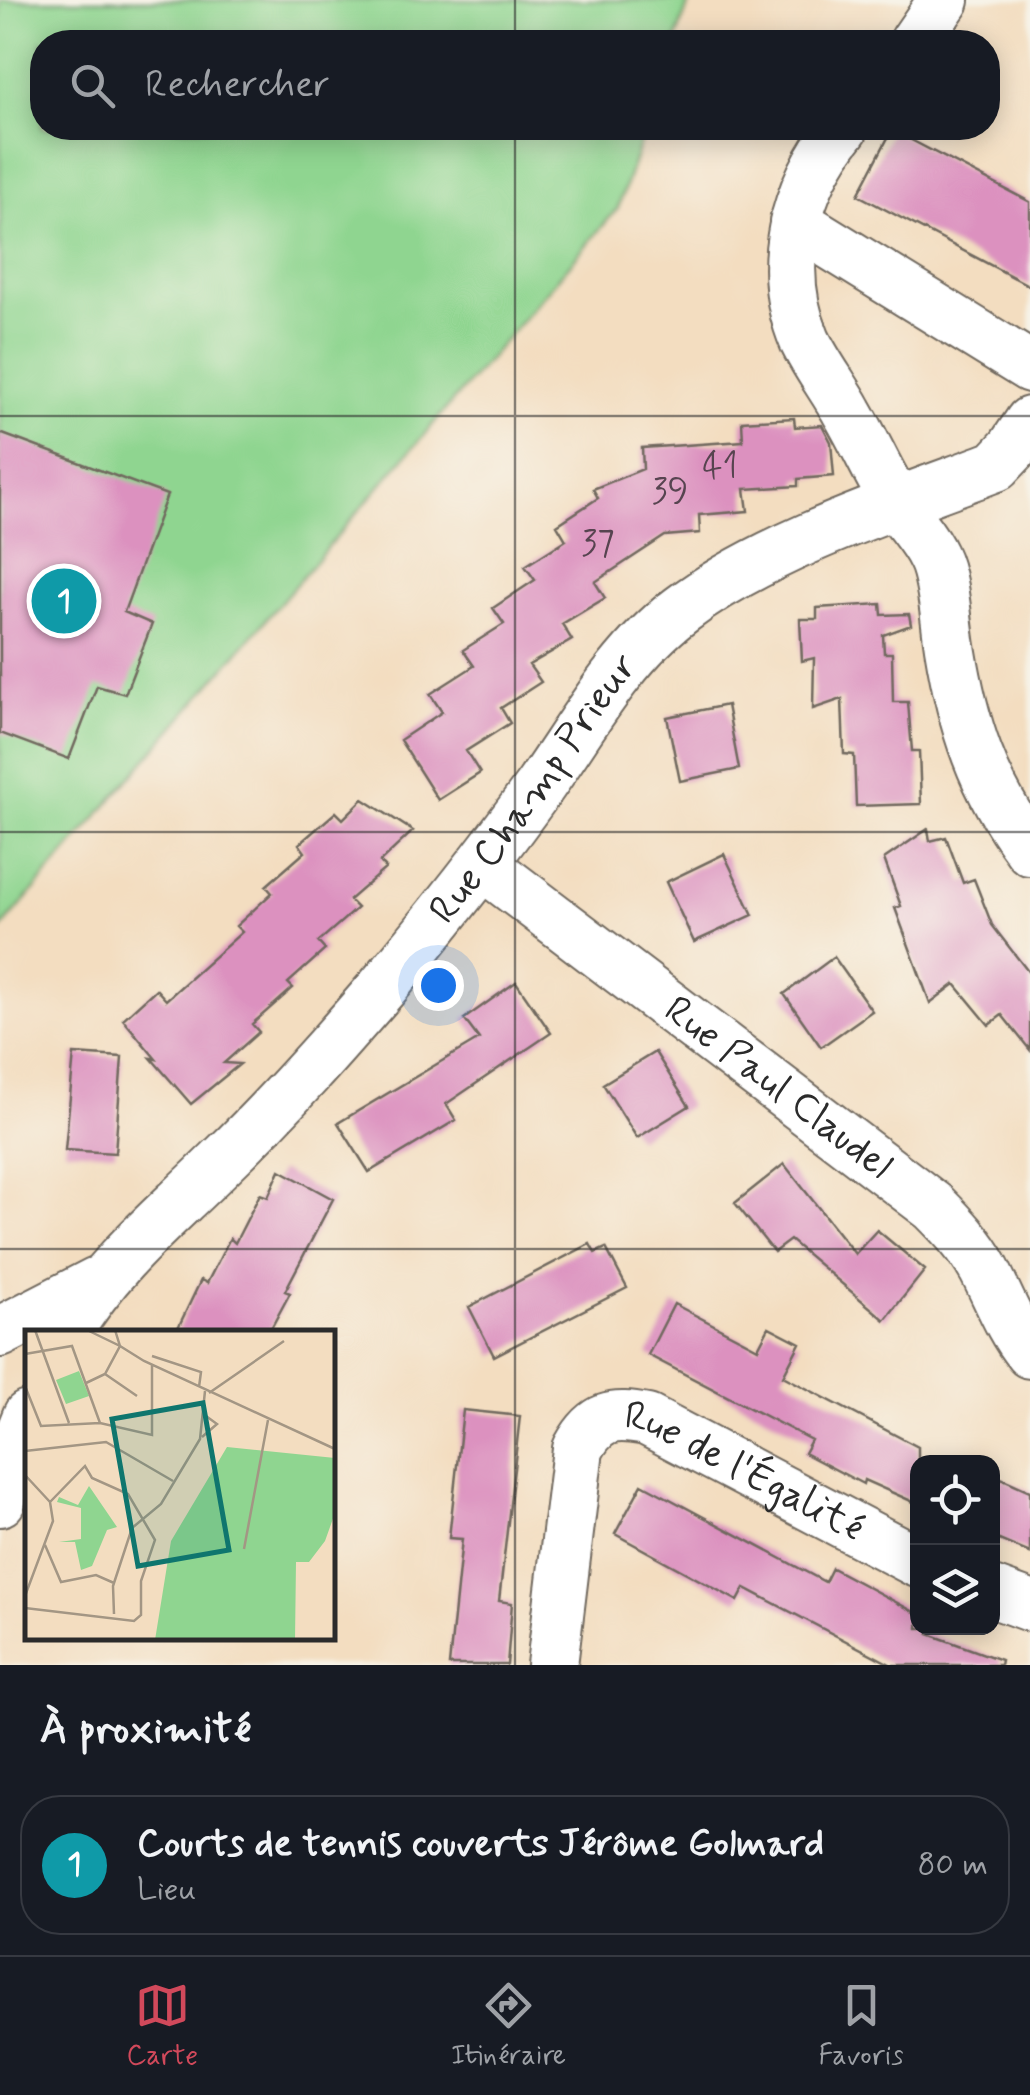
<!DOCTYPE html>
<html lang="fr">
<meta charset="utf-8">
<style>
:root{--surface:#171b24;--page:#242831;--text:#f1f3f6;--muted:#9ea1a6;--line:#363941;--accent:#d1495b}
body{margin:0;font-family:Mynerve,sans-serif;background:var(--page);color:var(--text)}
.controls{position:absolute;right:30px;bottom:30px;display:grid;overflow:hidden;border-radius:20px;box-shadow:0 5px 25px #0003}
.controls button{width:90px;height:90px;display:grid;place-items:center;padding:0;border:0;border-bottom:2px solid var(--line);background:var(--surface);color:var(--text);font:50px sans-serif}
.you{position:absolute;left:438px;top:985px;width:35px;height:35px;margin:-25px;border:8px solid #fff;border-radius:50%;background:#1a73e8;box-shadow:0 0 0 15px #1a73e833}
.badge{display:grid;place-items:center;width:65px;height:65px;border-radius:50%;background:var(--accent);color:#fff;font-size:32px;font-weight:700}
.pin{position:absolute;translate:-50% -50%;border:5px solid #fff;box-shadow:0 2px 10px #0006}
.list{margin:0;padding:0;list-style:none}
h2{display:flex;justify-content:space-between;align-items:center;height:130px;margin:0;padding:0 40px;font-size:42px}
h2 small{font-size:32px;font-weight:400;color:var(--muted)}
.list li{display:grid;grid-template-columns:65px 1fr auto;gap:30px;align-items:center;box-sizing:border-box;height:140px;margin:0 20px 20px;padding:0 20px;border:2px solid var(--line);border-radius:40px}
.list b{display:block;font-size:38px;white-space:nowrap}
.list p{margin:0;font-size:32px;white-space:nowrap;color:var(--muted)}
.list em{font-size:32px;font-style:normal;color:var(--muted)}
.icon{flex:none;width:55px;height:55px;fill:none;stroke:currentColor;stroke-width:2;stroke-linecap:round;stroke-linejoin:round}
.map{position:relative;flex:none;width:1030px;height:1665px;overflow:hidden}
.search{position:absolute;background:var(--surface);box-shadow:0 5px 25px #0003;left:30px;right:30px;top:30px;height:110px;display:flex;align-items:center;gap:25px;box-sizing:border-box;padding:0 35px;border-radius:40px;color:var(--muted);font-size:38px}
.sheet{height:290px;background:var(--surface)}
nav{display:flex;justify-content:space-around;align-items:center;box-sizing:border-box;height:140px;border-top:2px solid var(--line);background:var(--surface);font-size:28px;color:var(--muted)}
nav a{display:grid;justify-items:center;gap:5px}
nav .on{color:var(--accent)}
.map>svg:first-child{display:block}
.green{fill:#8fd590;stroke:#5d805e;stroke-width:2.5}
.building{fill:#dc91bf}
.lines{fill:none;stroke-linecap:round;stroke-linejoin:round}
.minor-casing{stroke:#71695f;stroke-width:54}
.minor{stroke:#fff;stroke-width:50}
.grid{fill:none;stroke:#2b2b2b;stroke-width:2.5;stroke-opacity:0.55}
.labels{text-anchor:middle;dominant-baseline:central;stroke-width:9;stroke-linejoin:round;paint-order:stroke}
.number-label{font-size:35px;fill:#574450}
.street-label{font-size:40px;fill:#2b2b2b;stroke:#f7f3e8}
.inset-road{fill:none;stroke:#a39684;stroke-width:2.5}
.view{fill:#0f766e;fill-opacity:0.15;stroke:#0f766e;stroke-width:5}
.inset-edge{fill:none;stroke:#2b2b2b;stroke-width:5}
</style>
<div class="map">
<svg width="1030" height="1665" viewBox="0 0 1030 1665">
<rect width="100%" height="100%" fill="#f7f3e8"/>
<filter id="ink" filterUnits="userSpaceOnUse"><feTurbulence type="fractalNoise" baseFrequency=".01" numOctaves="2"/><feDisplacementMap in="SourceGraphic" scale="20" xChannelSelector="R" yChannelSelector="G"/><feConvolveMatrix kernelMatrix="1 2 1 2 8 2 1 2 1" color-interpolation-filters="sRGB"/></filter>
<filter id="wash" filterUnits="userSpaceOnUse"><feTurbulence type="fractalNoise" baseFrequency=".0048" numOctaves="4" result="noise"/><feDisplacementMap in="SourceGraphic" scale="40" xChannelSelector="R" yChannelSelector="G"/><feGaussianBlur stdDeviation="2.25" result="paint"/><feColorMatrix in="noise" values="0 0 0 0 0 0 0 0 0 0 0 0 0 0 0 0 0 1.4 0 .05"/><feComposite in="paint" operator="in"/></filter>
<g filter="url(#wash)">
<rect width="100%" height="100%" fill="#f3ddc0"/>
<path class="green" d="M 0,0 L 690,0 L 675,42 L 42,42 L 42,128 L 645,128 L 618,208 L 0,930 Z"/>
<g id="blocks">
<path class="building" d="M 892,130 L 1030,202 L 1030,286 L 858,195 Z
M 794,418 L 795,427 L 822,425 L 831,442 L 834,476 L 798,479 L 798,486 L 745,489 L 748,511 L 699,515 L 700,533 L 665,536 L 595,582 L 605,598 L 562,624 L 572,640 L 529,665 L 541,682 L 501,708 L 510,723 L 466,751 L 480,773 L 438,800 L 400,740 L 442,712 L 430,694 L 474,666 L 463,650 L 504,624 L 493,608 L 535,580 L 525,566 L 566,540 L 557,525 L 598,498 L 593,489 L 643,469 L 642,448 L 743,441 L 742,421 Z
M 0,433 L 167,495 L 124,612 L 152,624 L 125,694 L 97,686 L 69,759 L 0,733 Z
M 881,604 L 882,615 L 909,614 L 911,625 L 883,635 L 884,653 L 892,653 L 893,702 L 908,702 L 912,751 L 919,751 L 921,804 L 856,806 L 854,755 L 844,754 L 842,699 L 813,709 L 814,658 L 802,661 L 800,619 L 817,619 L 817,608 Z
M 727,705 L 739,769 L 680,781 L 667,717 Z
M 363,799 L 413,831 L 380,862 L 386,868 L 349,900 L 357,908 L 318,942 L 325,950 L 288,983 L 293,988 L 252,1024 L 259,1032 L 224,1063 L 240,1064 L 191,1104 L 151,1058 L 156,1059 L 123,1019 L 156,989 L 166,1000 L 242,932 L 236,926 L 272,893 L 266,886 L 305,852 L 299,844 L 336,812 L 343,819 Z
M 928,829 L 930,841 L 946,837 L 963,883 L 974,879 L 992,925 L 1030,974 L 1030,1050 L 1002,1015 L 989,1025 L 955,984 L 930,1003 L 895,908 L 901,906 L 884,859 Z
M 724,854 L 753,915 L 694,942 L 666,882 Z
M 834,957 L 872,1011 L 821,1047 L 784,994 Z
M 516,982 L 551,1033 L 446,1104 L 456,1120 L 369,1172 L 338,1123 L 479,1039 L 464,1019 Z
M 655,1052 L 689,1106 L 637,1138 L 603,1084 Z
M 74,1054 L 122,1057 L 115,1153 L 65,1150 Z
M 784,1164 L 855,1254 L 877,1230 L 925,1270 L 885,1320 L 790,1240 L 774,1252 L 735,1203 Z
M 280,1170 L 333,1199 L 285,1291 L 290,1293 L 269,1332 L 176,1332 L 201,1280 L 207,1283 L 230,1238 L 235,1243 L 260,1194 L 268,1197 Z
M 590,1244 L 595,1253 L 606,1248 L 627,1288 L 494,1356 L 469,1307 Z
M 674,1304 L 758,1348 L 769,1327 L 800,1343 L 783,1376 L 918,1447 L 918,1504 L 864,1480 L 863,1484 L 804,1453 L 811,1440 L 648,1355 Z
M 463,1410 L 520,1416 L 499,1601 L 512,1603 L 507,1665 L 449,1665 L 462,1539 L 449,1538 Z
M 992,1474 L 1030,1491 L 1030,1553 L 992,1537 Z
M 642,1484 L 825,1582 L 832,1568 L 918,1614 L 918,1628 L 932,1628 L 929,1634 L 1001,1660 L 1000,1665 L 892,1665 L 745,1588 L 738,1601 L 615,1534 Z"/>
</g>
</g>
<g filter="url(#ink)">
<use href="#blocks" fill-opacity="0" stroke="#71695f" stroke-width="2.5"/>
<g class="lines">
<g class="minor-casing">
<g id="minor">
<path d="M 915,42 L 944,0"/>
<path d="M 843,128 C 794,188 774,268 805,341 C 817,366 835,389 848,413 C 866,444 880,477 899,507 C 910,524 925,539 933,557 C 944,579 946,622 950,647 C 963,726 982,785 1030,850"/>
<path d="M 795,222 L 1030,367"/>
<path id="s1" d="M 483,865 L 934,1207 C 953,1226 971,1245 984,1269 C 999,1298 1009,1327 1030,1353"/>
<path d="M 0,1332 L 97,1282"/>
<path id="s2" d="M 67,1332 C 113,1257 163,1220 223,1160 C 279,1106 331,1047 382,988 C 437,922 490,855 540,786 C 582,726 622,654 681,610 C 765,546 897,503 996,466 L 1012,449 L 1030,422"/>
<path d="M 0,1501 L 6,1471 L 28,1416"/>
<path d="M 992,1592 L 1030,1606"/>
<path id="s3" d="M 552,1665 L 578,1449 C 596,1416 612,1413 647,1420 L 918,1562"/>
</g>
</g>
<use href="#minor" class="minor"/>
</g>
</g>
<path class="grid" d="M 515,0 L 515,42M 515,128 L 515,1665M 0,416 L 1030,416M 0,832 L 1030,832M 0,1249 L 1030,1249"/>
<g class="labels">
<g class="number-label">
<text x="720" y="467">41</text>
<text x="670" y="492">39</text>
<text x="598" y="544">37</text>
</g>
<g class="street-label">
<text stroke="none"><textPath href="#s2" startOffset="718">Rue Champ Prieur</textPath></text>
<text stroke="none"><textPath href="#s1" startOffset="370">Rue Paul Claudel</textPath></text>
<text stroke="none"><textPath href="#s3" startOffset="410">Rue de l'Égalité</textPath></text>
</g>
</g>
<g transform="translate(25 1330)">
<rect width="310" height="310" fill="#f3ddc0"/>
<path d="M 54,41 L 64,66 L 41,74 L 31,50 ZM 202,117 L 310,128 L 310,183 L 300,211 L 284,232 L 271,232 L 270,310 L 130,310 L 146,211 ZM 64,156 L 92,197 L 82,200 L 67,236 L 56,240 L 50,212 L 34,212 L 56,209 L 56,178 L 32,172 L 34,167 L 53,175 Z" fill="#8fd590"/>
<path class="inset-road" d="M 10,0 L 44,93M 90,0 L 95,16 L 119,31 L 310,119M 0,24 L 47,16 L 75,93M 127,26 L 176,42 L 174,57M 80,44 L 112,66M 61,53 L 80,44 L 95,16 L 62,0M 0,56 L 16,96 L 75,93 L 127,105 L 127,35M 184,63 L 259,11M 177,107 L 192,94 L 181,86M 0,121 L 81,112 L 148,151M 0,145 L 25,172 L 28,191 L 0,266M 20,215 L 36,252 L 71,245 L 89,253M 219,219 L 243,90M 0,278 L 109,291 L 116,285 L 116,251 L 130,210 L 103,164 L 67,148 L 60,136 L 25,172M 89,284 L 88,256 L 107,198 L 136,174 L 175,109 L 180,61"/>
<path class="view" d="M 178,73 L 204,220 L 113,236 L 87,89 Z"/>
<rect width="310" height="310" class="inset-edge"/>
</g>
</svg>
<div class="controls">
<button><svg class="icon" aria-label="locate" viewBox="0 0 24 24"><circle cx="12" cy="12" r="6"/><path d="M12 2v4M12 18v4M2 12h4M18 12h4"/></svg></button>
<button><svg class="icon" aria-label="layers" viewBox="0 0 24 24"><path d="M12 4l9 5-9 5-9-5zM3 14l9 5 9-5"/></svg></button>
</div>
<div class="you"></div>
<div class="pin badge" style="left:64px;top:601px;background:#0f9aa8">1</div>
<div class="search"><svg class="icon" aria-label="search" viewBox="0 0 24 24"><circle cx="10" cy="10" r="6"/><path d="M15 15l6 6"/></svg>Rechercher</div>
</div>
<section class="sheet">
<h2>À proximité<small></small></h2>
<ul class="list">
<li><span class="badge" style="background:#0f9aa8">1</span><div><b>Courts de tennis couverts Jérôme Golmard</b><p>Lieu</p></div><em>80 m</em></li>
</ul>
</section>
<nav>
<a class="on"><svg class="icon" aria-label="map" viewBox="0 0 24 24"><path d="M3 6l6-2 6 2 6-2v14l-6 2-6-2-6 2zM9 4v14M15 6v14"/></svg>Carte</a>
<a><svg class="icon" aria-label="directions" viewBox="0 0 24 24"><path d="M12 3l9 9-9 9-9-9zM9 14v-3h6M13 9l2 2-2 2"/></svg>Itinéraire</a>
<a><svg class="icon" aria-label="saved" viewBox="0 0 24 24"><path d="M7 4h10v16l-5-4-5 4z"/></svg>Favoris</a>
</nav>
